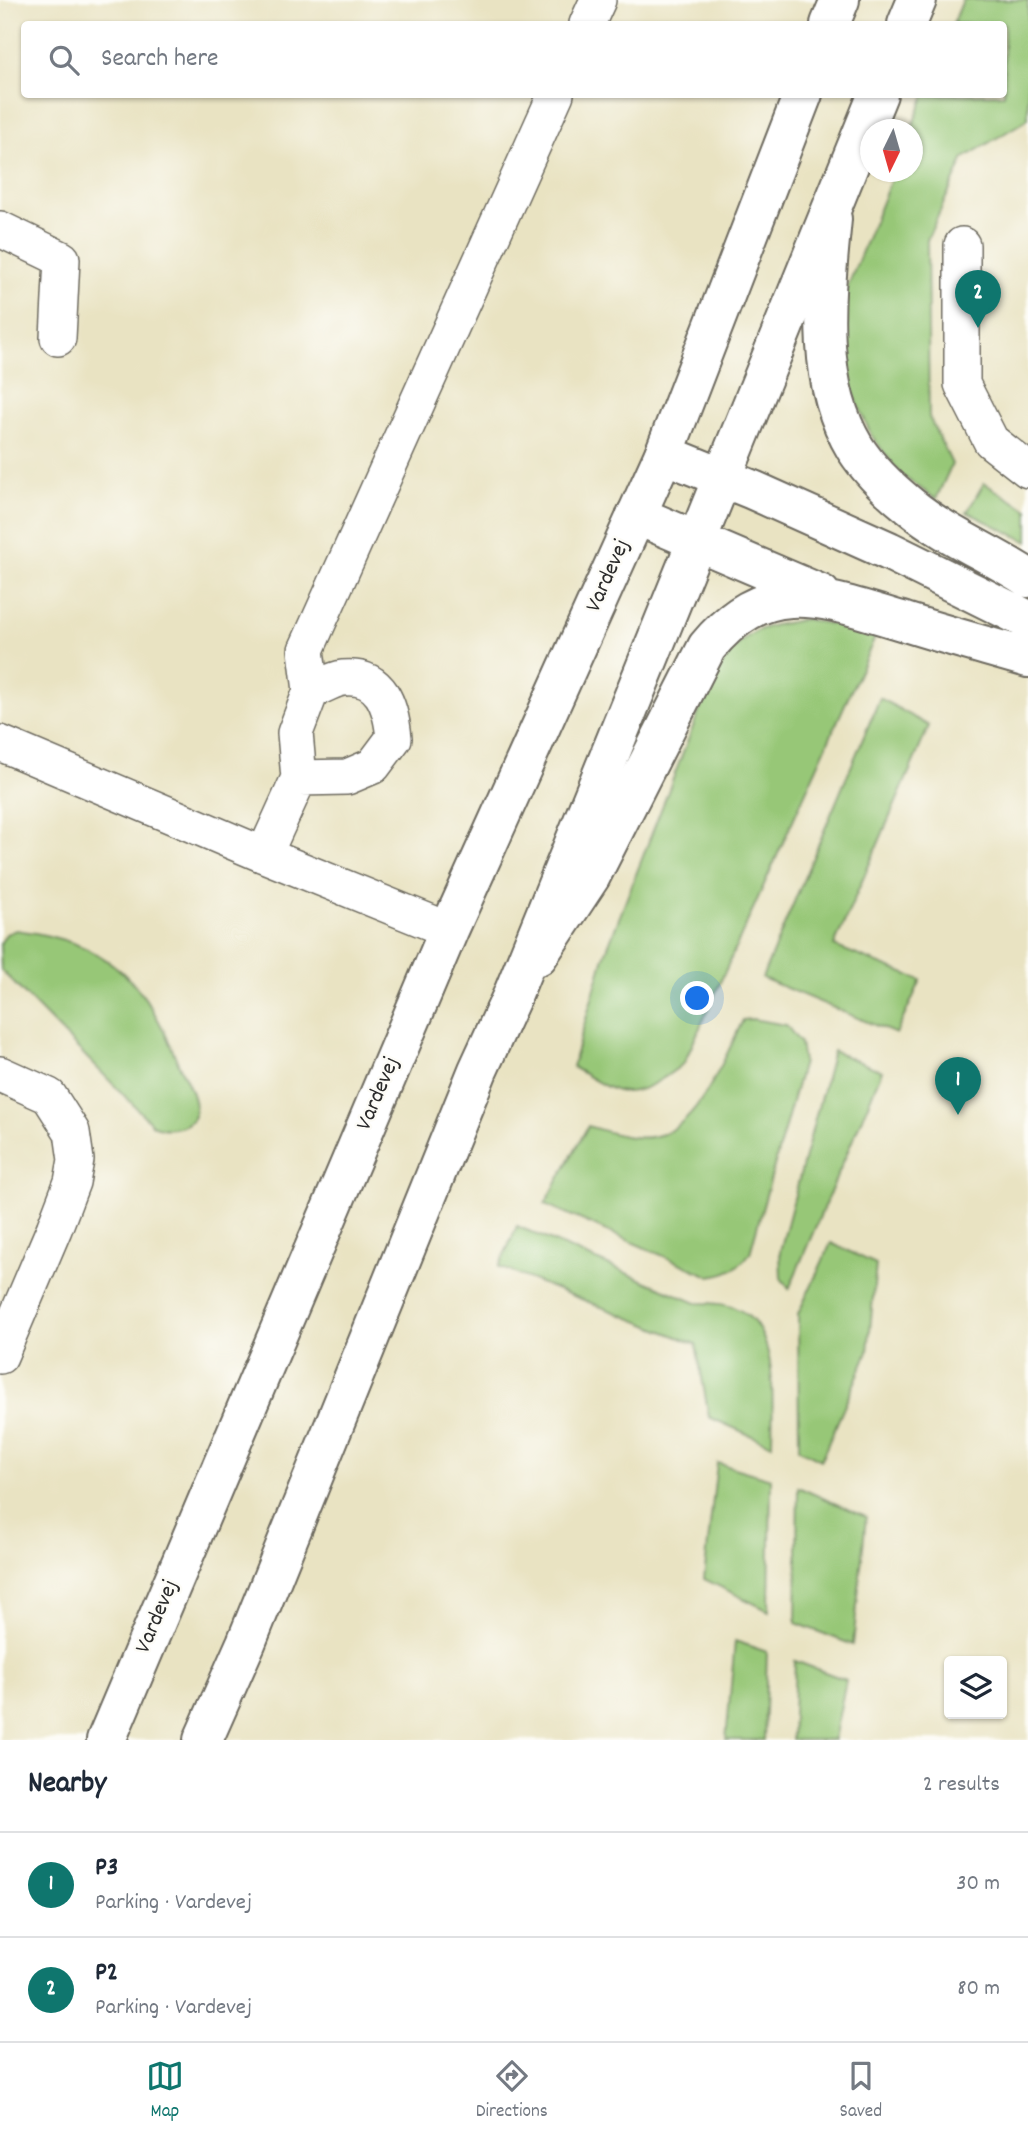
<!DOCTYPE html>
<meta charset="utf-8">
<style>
:root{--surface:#fff;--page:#f6f6f7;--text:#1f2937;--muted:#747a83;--line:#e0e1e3;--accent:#0f766e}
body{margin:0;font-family:Dekko,sans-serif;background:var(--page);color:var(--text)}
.controls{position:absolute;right:21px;bottom:21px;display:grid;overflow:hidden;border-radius:7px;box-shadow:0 2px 5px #0004}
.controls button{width:63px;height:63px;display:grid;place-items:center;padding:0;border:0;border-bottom:2px solid var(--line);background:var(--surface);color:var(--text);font:35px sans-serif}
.compass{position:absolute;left:860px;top:119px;width:63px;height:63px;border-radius:50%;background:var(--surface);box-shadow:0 2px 5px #0004;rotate:185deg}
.you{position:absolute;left:698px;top:999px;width:24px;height:24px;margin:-18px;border:5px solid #fff;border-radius:50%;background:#1a73e8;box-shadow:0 0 0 10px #1a73e833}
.badge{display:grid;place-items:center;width:46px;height:46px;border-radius:50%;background:var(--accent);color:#fff;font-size:23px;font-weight:700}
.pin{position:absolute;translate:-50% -58px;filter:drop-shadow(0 2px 4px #0008)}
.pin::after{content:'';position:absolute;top:37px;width:24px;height:21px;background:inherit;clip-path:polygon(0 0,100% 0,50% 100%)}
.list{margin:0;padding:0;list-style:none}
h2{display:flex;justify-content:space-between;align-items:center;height:91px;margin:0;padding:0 28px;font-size:30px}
h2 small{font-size:23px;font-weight:400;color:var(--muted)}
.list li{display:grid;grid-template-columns:46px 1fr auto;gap:21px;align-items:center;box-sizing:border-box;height:105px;padding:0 28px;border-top:2px solid var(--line)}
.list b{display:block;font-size:26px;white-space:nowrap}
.list p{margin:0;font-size:23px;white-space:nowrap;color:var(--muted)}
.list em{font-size:23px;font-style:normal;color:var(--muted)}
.icon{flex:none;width:38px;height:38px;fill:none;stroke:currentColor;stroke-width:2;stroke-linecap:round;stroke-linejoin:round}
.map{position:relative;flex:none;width:1028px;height:1740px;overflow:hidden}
.search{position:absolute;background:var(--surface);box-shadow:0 2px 5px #0004;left:21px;right:21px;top:21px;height:77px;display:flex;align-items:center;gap:18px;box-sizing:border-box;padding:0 24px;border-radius:7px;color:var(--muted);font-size:26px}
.sheet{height:301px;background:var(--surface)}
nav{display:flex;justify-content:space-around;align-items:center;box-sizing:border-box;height:98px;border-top:2px solid var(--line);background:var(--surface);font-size:19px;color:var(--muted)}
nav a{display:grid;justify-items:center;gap:4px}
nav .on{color:var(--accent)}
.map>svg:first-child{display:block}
.green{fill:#97c777;stroke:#617951;stroke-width:2}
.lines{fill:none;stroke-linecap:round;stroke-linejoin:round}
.service-casing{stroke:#6e6b60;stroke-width:38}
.minor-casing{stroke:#6e6b60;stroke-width:42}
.tertiary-casing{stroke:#6e6b60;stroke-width:42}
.service{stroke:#fff;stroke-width:35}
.minor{stroke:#fff;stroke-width:38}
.tertiary{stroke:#fff;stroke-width:38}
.labels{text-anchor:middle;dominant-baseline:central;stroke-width:5;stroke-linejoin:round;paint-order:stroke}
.street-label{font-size:23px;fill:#2b2b2b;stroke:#fdfcf7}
</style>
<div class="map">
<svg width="1028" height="1740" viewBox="0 0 1028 1740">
<rect width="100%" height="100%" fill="#fdfcf7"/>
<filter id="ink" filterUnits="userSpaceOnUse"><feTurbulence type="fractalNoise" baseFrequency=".0143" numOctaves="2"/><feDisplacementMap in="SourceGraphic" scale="14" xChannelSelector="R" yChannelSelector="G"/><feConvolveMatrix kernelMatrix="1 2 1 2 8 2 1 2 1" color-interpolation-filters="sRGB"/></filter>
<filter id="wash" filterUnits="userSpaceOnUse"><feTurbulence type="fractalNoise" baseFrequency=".00686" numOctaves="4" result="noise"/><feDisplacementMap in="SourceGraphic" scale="28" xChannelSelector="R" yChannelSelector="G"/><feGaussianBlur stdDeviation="1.57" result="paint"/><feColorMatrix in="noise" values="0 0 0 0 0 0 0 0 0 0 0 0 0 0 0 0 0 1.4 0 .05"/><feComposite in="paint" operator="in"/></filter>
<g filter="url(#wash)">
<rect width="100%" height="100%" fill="#e9e3c2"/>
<path class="green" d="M 963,0 L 1028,0 L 1028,119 L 964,158 L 927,240 L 929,417 L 952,464 L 936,499 L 901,475 L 871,435 L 851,388 L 845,339 L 846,291 L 894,172 L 912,172 L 911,129 L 925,95 L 1004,94 L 1004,24 L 953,24 Z
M 984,483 L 1028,510 L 1028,542 L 967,512 Z
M 805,619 L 877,633 L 684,1063 C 668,1076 639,1097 618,1091 C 602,1087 586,1074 572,1067 L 604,957 L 698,714 C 711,683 725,647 757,631 C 770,624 790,623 805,619 Z
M 880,698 L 929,726 L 834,946 L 921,980 L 896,1034 L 762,978 Z
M 16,930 C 108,942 145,979 178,1063 C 184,1076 197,1098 195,1113 C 191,1130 164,1131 153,1125 L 1,970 L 0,944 L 6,934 Z
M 752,1019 L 786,1025 L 800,1043 L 803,1062 L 750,1253 C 739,1268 728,1274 709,1276 L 545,1204 L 588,1126 C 611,1133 639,1143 663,1134 C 701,1119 726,1055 743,1020 Z
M 833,1051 L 882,1071 L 789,1289 L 781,1278 L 780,1251 Z
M 517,1226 L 696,1303 C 713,1303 729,1303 743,1312 C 780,1336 772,1407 772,1445 L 709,1417 L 696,1344 L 499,1267 Z
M 831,1243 L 876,1264 L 868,1352 L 821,1460 L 799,1449 L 798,1314 Z
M 717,1463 L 771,1479 L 769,1611 L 704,1579 Z
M 798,1487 L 866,1517 L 853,1645 L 796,1623 Z
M 735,1641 L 767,1652 L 764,1740 L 726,1740 Z
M 795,1661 L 846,1680 L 834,1740 L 792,1740 Z"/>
</g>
<g filter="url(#ink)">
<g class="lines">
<g class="service-casing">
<path id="service" d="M 587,24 L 598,0
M 0,229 L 62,259 L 58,338
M 962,245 L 962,384 L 991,441 L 1028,470
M 0,743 L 264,855 L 449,930
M 299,778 L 347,777 L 373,766 L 394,738 C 391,707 382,674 343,678 C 333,679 321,687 311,691
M 264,855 L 299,778 L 295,733 L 311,691 L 306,650 L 556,94
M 0,1074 L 49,1096 L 72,1132 L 76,1160 L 72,1182 L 54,1229 L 0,1356"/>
</g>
<g class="minor-casing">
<path id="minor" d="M 832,219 C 825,293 814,381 855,448 C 869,470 890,490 910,506 C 945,535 990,553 1028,578
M 664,454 L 753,490 L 889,551 L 1028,620
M 636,515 L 821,594
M 538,956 L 591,876 L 707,647 C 768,572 826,599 905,622 C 946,635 987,646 1028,658"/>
</g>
<g class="tertiary-casing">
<path id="tertiary" d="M 830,24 L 840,0
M 907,24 L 917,0
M 106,1740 L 449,930 L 664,454 L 803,94
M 203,1740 L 246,1643 L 478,1070 L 512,996 L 878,94"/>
</g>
<use href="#service" class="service"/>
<use href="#minor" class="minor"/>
<use href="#tertiary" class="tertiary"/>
</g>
</g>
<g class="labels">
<g class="street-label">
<text transform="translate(609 576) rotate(-66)">Vardevej</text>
<text transform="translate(379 1094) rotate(-67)">Vardevej</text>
<text transform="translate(158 1617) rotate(-67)">Vardevej</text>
</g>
</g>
</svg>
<div class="controls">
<button><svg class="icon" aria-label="layers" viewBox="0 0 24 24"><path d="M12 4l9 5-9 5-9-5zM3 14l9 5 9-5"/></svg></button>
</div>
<svg class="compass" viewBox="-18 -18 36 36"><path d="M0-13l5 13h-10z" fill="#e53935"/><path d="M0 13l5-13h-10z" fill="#747a83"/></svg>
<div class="you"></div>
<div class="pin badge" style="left:958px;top:1115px">1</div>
<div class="pin badge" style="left:978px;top:328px">2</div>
<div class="search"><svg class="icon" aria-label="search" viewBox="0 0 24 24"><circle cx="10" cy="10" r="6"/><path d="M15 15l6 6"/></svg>Search here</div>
</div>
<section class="sheet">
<h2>Nearby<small>2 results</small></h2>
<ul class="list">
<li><span class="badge">1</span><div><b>P3</b><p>Parking · Vardevej</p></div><em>30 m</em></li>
<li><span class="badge">2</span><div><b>P2</b><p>Parking · Vardevej</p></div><em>80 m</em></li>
</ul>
</section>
<nav>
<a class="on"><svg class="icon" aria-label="map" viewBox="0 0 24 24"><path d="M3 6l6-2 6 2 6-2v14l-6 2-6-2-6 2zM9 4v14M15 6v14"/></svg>Map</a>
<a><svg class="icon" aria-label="directions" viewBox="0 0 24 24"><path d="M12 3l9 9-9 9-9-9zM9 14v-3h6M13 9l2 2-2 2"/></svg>Directions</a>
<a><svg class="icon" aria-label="saved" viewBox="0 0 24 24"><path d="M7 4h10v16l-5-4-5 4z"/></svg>Saved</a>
</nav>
